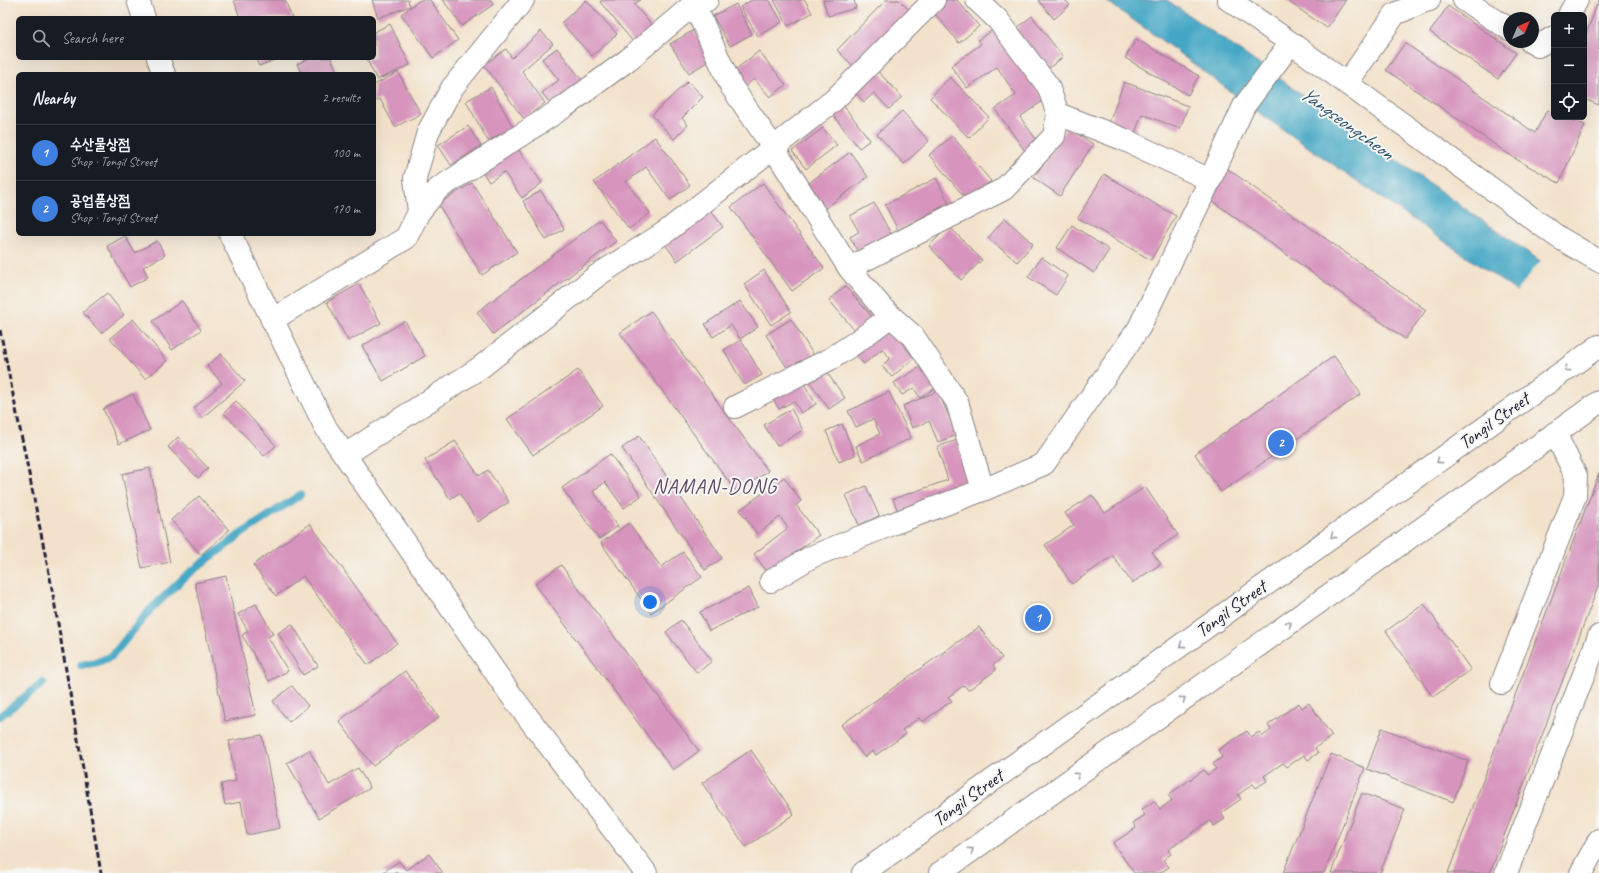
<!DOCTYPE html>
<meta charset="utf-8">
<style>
:root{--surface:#171b24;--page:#242831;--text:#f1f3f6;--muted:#9ea1a6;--line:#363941;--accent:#8c9099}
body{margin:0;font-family:Caveat,"Poor Story",sans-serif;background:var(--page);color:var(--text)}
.controls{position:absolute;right:12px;top:12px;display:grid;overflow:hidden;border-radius:6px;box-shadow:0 4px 16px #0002}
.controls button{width:36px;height:36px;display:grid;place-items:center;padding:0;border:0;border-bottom:1px solid var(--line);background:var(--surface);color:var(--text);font:20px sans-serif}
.compass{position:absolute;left:1503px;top:12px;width:36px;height:36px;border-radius:50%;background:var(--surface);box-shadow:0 4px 16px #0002;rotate:44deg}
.you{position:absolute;left:650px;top:602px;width:14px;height:14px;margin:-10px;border:3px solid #fff;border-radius:50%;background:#1a73e8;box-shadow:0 0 0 6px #1a73e833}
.badge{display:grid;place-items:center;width:26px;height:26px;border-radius:50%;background:var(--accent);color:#fff;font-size:13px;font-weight:700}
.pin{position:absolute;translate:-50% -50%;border:2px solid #fff;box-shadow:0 1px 4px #0006}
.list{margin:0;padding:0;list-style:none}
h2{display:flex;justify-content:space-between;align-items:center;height:52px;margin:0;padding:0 16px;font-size:17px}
h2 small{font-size:13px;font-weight:400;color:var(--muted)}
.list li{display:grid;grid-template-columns:26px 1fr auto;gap:12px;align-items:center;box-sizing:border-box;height:56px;padding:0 16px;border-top:1px solid var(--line)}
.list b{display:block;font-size:15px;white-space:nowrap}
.list p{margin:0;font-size:13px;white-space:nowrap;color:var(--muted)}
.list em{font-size:13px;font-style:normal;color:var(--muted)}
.icon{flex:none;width:22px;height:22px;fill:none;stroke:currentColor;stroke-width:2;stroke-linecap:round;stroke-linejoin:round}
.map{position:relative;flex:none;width:1599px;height:873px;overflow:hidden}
.search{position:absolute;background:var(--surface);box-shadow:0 4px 16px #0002;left:16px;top:16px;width:360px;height:44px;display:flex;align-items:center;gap:10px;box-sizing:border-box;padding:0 14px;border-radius:6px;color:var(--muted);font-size:15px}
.panel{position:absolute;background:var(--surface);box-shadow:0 4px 16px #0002;left:16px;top:72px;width:360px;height:164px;border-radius:6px}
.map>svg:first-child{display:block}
.water{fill:#45a7c5;stroke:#346480}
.pier{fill:#f3e2cb}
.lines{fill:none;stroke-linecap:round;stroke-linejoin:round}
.stream{stroke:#45a7c5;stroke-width:8}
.building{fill:#d794bd}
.minor-casing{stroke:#8a8283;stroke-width:24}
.major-casing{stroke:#8a8283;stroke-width:24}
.minor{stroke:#fff;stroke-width:22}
.major{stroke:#fff;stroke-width:22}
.rail{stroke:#22223b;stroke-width:3;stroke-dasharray:6 3;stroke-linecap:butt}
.oneway{stroke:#9c9ca7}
.labels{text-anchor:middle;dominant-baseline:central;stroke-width:4;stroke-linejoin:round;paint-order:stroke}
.street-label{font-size:19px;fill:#22223b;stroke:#f6f6f2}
.water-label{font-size:20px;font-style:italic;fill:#305772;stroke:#f6f6f2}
.quarter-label{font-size:21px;letter-spacing:1px;fill:#614a68;stroke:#f6f6f2}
</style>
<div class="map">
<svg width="1599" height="873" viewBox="0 0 1599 873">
<rect width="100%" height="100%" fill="#f6f6f2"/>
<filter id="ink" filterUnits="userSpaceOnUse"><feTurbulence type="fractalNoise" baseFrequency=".025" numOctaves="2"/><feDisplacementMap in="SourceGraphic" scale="8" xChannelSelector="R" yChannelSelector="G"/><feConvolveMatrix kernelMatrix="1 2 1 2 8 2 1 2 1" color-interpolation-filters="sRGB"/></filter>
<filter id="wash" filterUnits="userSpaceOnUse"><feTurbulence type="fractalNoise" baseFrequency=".012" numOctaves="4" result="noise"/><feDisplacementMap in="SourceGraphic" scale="16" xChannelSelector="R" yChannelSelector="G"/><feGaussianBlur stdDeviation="0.9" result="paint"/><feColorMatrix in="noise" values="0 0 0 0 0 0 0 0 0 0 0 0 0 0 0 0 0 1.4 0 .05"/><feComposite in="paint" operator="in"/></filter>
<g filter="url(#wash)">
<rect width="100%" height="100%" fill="#f3e2cb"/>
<path class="water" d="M 1105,0 L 1167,0 L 1599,302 L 1599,354 L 1516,291 L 1262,115 L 1164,42 Z"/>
<path class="pier" d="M 1542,259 L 1599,299 L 1599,356 L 1515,293 Z"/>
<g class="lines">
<path class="stream" d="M 81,665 L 98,662 L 112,656 L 150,610 L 187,575 L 241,534 L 300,495
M 0,716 L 43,683"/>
</g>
<g id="blocks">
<path class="building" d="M 234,0 L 285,0 L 292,18 L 240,18 Z
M 372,0 L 408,0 L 410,6 L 378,18 Z
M 420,0 L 430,0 L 458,40 L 433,58 L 401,14 Z
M 443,0 L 491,0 L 494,4 L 462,26 Z
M 586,0 L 617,34 L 592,56 L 561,23 Z
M 603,0 L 641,0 L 634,4 L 654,28 L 635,44 L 600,2 Z
M 752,0 L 769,0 L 782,22 L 758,36 L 740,7 Z
M 774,0 L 805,0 L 812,13 L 788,26 Z
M 823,0 L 854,0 L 856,8 L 828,16 Z
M 886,0 L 899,0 L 911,12 L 856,69 L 837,50 Z
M 943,0 L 957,0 L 979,26 L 959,43 L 931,9 Z
M 1038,0 L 1065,0 L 1070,5 L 1054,19 Z
M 1286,0 L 1346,0 L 1327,28 Z
M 1599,0 L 1599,105 L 1584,99 L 1584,39 Z
M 736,4 L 752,34 L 730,46 L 713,16 Z
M 1448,6 L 1516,53 L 1498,79 L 1430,32 Z
M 1032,16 L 1063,57 L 1045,71 L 1013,31 Z
M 390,24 L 410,65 L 377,80 L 366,58 L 374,58 L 374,32 Z
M 994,29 L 1044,100 L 1020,117 L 1038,142 L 1025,151 L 995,109 L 1016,95 L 997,67 L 967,88 L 951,66 L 981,44 L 978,40 Z
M 694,30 L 712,59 L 689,73 L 670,44 Z
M 541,31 L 553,44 L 522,71 L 545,103 L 524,119 L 484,65 L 506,49 L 512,58 Z
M 1136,39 L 1199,76 L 1188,95 L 1125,58 Z
M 1405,43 L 1535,133 L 1547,110 L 1554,113 L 1554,117 L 1565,117 L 1585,125 L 1559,183 L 1516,159 L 1386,70 Z
M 557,48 L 585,84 L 554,108 L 542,93 L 559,80 L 542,59 Z
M 759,51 L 786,85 L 770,97 L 754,79 L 742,89 L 730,74 Z
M 255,58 L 280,58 L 259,66 Z
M 310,58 L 331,58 L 338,74 L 302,74 L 297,64 Z
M 873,66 L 902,97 L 889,109 L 874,93 L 864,102 L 851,88 Z
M 398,72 L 421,114 L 395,127 L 380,99 L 374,102 L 374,85 Z
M 950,77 L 989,117 L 969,138 L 930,98 Z
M 688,81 L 703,97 L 682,118 L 688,125 L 674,139 L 652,115 Z
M 1124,82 L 1188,106 L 1180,129 L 1142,114 L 1135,133 L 1109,123 Z
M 491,87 L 513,127 L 488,141 L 466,101 Z
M 843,105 L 870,140 L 859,148 L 832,114 Z
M 902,111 L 929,141 L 904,164 L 877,134 Z
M 468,126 L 481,146 L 451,165 L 438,145 Z
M 1067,127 L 1093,144 L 1060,196 L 1034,178 Z
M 823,128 L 837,145 L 806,169 L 792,151 Z
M 952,136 L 991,181 L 967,200 L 929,155 Z
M 655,137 L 690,185 L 670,200 L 646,167 L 626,182 L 650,213 L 629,229 L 594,182 Z
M 516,146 L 542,183 L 522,198 L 504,172 L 489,182 L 481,170 Z
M 850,152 L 868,177 L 823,210 L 805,186 Z
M 1218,162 L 1426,310 L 1405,339 L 1198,191 Z
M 1104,174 L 1176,216 L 1151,260 L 1078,218 Z
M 936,178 L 949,203 L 898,230 L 885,205 Z
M 472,183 L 517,252 L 482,275 L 438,204 Z
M 763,183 L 824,268 L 792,291 L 731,207 Z
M 541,191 L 564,229 L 546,240 L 523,201 Z
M 874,203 L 891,234 L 858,252 L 850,237 L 859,232 L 850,216 Z
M 708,207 L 723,227 L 677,261 L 663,241 Z
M 1005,218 L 1033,244 L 1017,262 L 988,238 Z
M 600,220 L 616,241 L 493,334 L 477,312 Z
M 1072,225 L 1109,250 L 1094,273 L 1057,248 Z
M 949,226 L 982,260 L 961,280 L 929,246 Z
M 125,236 L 135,253 L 157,241 L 165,255 L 143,267 L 148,277 L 130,287 L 107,246 Z
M 1041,257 L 1068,276 L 1056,295 L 1028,277 Z
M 764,270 L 791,312 L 771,325 L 744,284 Z
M 359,284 L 381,323 L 348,341 L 327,302 Z
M 845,286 L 874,319 L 857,333 L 829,300 Z
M 107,293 L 124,315 L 101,333 L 83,312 Z
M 182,301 L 201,330 L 172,350 L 153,321 Z
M 740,301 L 758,327 L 740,339 L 731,325 L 713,337 L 705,324 Z
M 651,311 L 768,471 L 737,493 L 620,333 Z
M 133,319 L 167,361 L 145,379 L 110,338 Z
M 791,319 L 816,359 L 792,375 L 766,335 Z
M 405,321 L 425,356 L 383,381 L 362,346 Z
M 885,322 L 914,358 L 892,377 L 882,366 L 890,358 L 882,349 L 864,364 L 851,350 Z
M 741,340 L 762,375 L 744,385 L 724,350 Z
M 221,354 L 245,381 L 202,418 L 194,408 L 222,383 L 207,366 Z
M 1334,356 L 1361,394 L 1221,492 L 1195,454 Z
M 922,366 L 935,388 L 920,398 L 914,388 L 902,395 L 894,383 Z
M 823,367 L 845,398 L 829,409 L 807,378 Z
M 578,370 L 603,406 L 533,455 L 507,419 Z
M 800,377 L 816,404 L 801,413 L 794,401 L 779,409 L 770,394 Z
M 938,391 L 957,435 L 938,442 L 929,421 L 912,428 L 903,406 Z
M 889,392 L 911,438 L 863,461 L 856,446 L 880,434 L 873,419 L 856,427 L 848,411 Z
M 133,394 L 150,430 L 119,444 L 103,409 Z
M 236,401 L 276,446 L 264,456 L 224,413 Z
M 791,409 L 803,430 L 777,446 L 764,425 Z
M 842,424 L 855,455 L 839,462 L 826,431 Z
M 639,436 L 722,558 L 705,570 L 622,448 Z
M 178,437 L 208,468 L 198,478 L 168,447 Z
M 957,440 L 975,490 L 900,516 L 893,499 L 948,480 L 937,447 Z
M 455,441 L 479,476 L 488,470 L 509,502 L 478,522 L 459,493 L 450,499 L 425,460 Z
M 610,454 L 641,496 L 624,508 L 605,482 L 593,491 L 618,526 L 599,539 L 562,488 Z
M 150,468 L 170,562 L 142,568 L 122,474 Z
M 1599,473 L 1599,584 L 1490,873 L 1448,873 Z
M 784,477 L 801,501 L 796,505 L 819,535 L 768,573 L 754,554 L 788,528 L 780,517 L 757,534 L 740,510 Z
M 866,486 L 879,516 L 859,525 L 846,495 Z
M 1145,487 L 1178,535 L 1152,552 L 1161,564 L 1132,583 L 1113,556 L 1072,584 L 1045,545 L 1074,525 L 1065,513 L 1092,495 L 1105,513 Z
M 199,496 L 229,530 L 201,555 L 171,520 Z
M 629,523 L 661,567 L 683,552 L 702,577 L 651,613 L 601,543 Z
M 310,524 L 397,643 L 368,665 L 303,576 L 276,596 L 253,565 Z
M 561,565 L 699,751 L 673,770 L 535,584 Z
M 226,576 L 256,715 L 225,721 L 195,583 Z
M 749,588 L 758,607 L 709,631 L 700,612 Z
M 256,604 L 273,634 L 268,637 L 288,671 L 269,681 L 242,635 L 248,631 L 238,614 Z
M 1424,604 L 1471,670 L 1433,697 L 1386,631 Z
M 681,620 L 712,661 L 697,673 L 666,632 Z
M 292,624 L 318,666 L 303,675 L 278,633 Z
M 979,627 L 1002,658 L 993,665 L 996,670 L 968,690 L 964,685 L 948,697 L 952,701 L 922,722 L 919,718 L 902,730 L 906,734 L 876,755 L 873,751 L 864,757 L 841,725 Z
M 405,671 L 439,717 L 373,766 L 339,721 Z
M 292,686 L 308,706 L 289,722 L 273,701 Z
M 1299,703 L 1302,708 L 1309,703 L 1332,736 L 1315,748 L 1318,753 L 1308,760 L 1304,755 L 1287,767 L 1283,763 L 1264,776 L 1267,781 L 1256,788 L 1253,784 L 1238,795 L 1241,799 L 1221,813 L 1225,819 L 1214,826 L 1210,821 L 1168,850 L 1171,854 L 1163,860 L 1169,867 L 1160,873 L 1134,873 L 1113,843 L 1136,828 L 1133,823 L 1145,815 L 1141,810 L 1154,801 L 1160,809 L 1172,800 L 1168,795 L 1204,770 L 1207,775 L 1216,769 L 1213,764 L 1222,757 L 1218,750 L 1247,731 L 1251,737 L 1259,732 L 1263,736 L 1271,730 L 1268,725 Z
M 1382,728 L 1468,761 L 1453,802 L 1367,769 Z
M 262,735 L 280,828 L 247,835 L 241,802 L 225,805 L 221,784 L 236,781 L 229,741 Z
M 309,750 L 329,785 L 358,768 L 370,788 L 319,818 L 287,763 Z
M 751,750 L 794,814 L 746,847 L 702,783 Z
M 1331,754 L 1365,768 L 1324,873 L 1283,873 Z
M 1362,793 L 1405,809 L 1380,873 L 1331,873 Z
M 429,854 L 443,873 L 382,873 L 399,861 L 406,870 Z"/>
</g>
</g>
<g filter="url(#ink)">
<use href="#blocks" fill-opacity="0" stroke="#8a8283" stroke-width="1"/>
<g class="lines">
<g class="minor-casing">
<path id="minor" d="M 1229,0 L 1291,43 L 1558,237 L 1599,261
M 1464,0 L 1509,29
M 694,4 L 731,86 L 773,147 L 849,268 L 883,309 L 914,337 L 957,402 L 983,490
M 1569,15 L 1577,0
M 1531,42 L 1538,46 L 1554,37
M 1347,83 L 1395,14 L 1425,1 L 1429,0
M 1058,114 L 1123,139 L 1210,180
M 419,212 L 415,178 L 428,132 L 452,88 L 523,0
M 849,268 L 1004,189 L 1054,136 L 1058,114 L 1048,86 L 998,20 L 977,0
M 272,320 L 406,238 L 419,212 L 438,189 L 564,107 L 629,59 L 694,4 L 707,0
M 735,407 L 832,358 L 859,340 L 891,316
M 345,455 L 481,367 L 598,275 L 667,231 L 834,100 L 934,0
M 771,581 L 811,557 L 892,524 L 983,490 L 1044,464 L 1139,328 L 1210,180 L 1244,106 L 1291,43
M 1502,683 L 1575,496 L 1576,476 L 1555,433
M 1506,873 L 1599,636
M 1581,873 L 1599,840"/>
</g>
<g class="major-casing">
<path id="major" d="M 138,0 L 144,18
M 158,58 L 164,74
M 230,234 L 326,428 L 511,695 L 646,873
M 863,873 L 1599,346
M 940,873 L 1599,402"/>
</g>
<use href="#minor" class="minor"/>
<use href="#major" class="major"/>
<path class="rail" d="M 0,330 L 51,583 L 101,873"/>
</g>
<defs><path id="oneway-chevron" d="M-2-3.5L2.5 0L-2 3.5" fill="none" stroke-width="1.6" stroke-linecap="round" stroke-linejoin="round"/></defs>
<g class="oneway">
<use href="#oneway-chevron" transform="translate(1567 369) rotate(144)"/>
<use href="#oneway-chevron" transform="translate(1439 461) rotate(144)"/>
<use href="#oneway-chevron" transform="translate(1333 536) rotate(144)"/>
<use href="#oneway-chevron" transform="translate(1289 624) rotate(-36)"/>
<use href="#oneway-chevron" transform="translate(1182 645) rotate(144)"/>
<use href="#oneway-chevron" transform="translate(1183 699) rotate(-36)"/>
<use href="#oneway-chevron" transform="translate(1077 775) rotate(-36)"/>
<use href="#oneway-chevron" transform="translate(971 850) rotate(-36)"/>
</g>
</g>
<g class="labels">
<g class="street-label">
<text transform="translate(1494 421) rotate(-36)">Tongil Street</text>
<text transform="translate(1231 609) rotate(-36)">Tongil Street</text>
<text transform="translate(968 798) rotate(-36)">Tongil Street</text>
</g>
<g class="water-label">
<text transform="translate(1347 123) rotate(36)">Yangseongcheon</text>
</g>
<g class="quarter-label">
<text x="715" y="486">NAMAN-DONG</text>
</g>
</g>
</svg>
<div class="controls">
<button>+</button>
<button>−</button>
<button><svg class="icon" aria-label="locate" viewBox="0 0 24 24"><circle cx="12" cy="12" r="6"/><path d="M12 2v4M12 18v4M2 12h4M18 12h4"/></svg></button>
</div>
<svg class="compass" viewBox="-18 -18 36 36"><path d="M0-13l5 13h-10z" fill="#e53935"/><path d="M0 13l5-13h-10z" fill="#9ea1a6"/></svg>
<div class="you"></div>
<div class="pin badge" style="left:1038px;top:618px;background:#3f7fe0">1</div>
<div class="pin badge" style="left:1281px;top:443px;background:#3f7fe0">2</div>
<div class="search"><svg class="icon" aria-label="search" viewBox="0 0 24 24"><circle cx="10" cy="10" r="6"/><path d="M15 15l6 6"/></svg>Search here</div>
<section class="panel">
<h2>Nearby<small>2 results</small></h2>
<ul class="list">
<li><span class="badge" style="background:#3f7fe0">1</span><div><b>수산물상점</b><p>Shop · Tongil Street</p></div><em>100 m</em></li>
<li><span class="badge" style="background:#3f7fe0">2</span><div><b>공업품상점</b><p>Shop · Tongil Street</p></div><em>170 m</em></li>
</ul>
</section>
</div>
